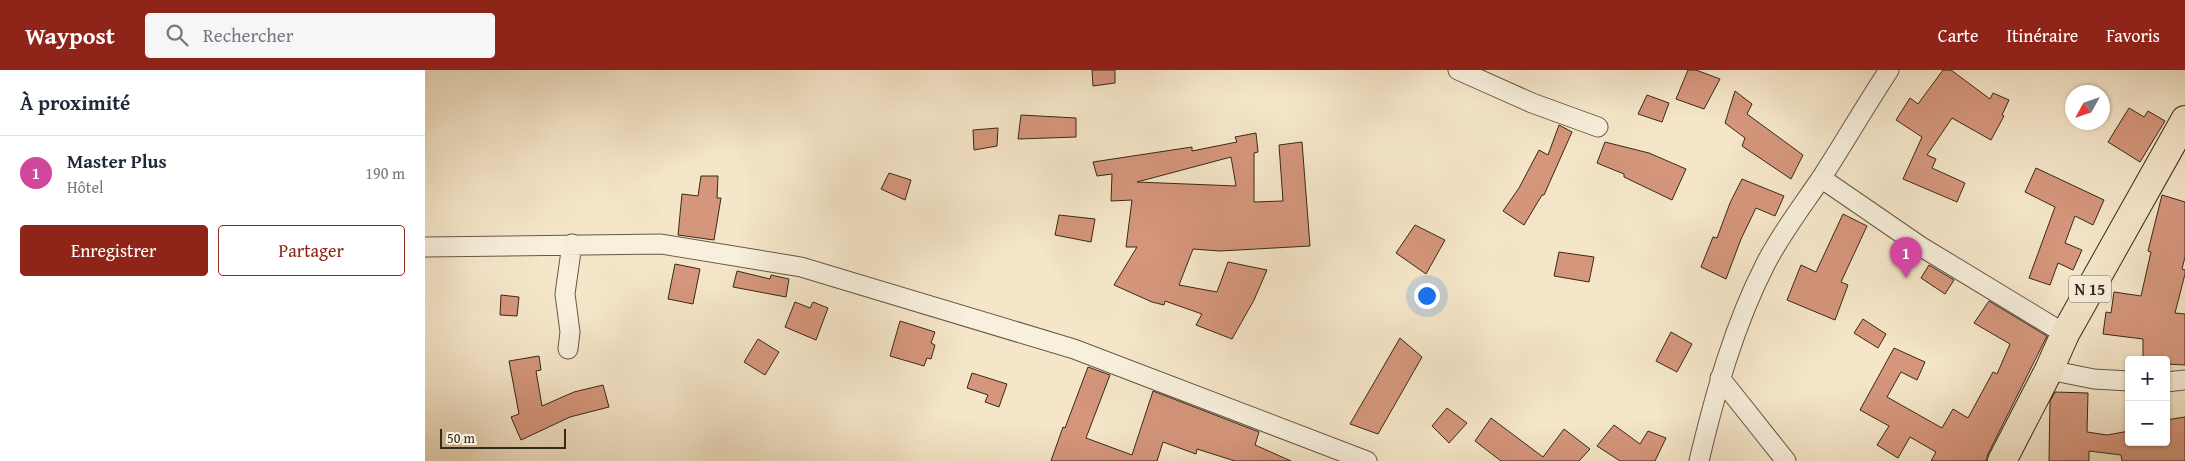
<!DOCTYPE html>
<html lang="fr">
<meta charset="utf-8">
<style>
:root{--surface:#fff;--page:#f6f6f7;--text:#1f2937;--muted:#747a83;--line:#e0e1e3;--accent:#8f2418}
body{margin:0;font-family:"Gentium Book Plus",serif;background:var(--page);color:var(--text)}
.controls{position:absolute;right:15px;bottom:15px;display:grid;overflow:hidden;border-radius:5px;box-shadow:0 1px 4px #0004}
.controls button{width:45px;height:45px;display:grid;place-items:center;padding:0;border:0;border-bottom:1px solid var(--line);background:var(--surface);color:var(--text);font:25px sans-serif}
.compass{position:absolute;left:1640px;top:15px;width:45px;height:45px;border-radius:50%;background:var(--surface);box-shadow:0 1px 4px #0004;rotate:230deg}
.scale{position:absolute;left:15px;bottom:12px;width:126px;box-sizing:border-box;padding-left:5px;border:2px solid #362918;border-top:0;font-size:14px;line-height:18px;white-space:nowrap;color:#362918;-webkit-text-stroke:4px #f8efdc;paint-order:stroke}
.you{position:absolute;left:1001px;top:225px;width:18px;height:18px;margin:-12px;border:4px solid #fff;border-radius:50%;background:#1a73e8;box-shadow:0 0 0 8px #1a73e833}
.badge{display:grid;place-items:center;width:32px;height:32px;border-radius:50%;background:var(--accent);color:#fff;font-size:16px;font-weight:700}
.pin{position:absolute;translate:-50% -41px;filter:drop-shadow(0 1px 2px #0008)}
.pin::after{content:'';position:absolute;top:26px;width:18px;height:15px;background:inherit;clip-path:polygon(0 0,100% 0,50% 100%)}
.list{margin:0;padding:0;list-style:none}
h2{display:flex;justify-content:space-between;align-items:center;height:65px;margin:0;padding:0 20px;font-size:21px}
h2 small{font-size:16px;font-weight:400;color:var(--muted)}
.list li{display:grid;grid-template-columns:32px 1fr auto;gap:15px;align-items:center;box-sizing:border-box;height:75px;padding:0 20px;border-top:1px solid var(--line)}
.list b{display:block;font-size:19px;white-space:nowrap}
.list p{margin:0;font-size:16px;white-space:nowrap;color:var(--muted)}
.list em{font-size:16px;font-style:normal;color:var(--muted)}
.actions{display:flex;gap:10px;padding:15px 20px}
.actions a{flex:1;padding:11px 0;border:1px solid var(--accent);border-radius:5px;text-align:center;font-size:18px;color:var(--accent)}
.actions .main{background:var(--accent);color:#fff}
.icon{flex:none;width:28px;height:28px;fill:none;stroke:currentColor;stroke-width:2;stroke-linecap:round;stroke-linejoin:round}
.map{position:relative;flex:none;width:1760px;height:391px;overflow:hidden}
header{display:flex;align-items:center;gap:30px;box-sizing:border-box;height:70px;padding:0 25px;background:var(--accent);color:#fff}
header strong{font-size:24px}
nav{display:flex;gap:28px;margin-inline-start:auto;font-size:18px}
.search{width:350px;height:45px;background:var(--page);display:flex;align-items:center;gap:12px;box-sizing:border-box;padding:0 18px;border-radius:5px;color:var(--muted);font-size:19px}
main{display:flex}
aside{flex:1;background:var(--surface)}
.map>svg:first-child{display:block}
.building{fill:#d5967c;stroke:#362918;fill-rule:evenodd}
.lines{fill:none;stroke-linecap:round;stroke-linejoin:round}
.minor-casing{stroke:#665844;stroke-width:21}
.trunk-casing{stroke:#362918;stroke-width:30}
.minor{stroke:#f8efdc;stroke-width:19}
.trunk{stroke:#f5e6c9;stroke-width:28}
.labels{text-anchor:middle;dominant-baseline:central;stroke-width:5;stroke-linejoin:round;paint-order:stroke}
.shield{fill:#f8efdc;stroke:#706453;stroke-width:1}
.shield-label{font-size:16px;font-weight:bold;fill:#362918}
</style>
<header>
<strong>Waypost</strong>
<div class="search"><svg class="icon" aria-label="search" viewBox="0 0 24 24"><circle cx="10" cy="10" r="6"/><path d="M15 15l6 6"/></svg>Rechercher</div>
<nav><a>Carte</a><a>Itinéraire</a><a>Favoris</a></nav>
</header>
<main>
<aside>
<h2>À proximité<small></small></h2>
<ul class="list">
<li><span class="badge" style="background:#d1479c">1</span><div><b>Master Plus</b><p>Hôtel</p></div><em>190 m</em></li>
</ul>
<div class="actions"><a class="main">Enregistrer</a><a>Partager</a></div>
</aside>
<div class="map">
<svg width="1760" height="391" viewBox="0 0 1760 391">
<rect width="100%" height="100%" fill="#f5e6c9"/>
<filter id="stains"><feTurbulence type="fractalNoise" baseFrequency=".004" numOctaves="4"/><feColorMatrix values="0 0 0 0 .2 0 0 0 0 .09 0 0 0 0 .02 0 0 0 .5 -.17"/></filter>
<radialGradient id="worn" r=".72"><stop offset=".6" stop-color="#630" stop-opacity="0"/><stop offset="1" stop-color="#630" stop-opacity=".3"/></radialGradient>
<path class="building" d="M 667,0 L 690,0 L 690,13 L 668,16 Z
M 1263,0 L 1271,0 L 1295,9 L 1279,39 L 1251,29 Z
M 1518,0 L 1526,0 L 1565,29 L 1568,23 L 1584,30 L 1577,45 L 1579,46 L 1566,70 L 1527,48 L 1502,85 L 1511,89 L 1507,98 L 1540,113 L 1532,132 L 1478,109 L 1497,67 L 1471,50 L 1485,28 L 1493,34 Z
M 1310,21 L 1327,34 L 1322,44 L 1378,85 L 1366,109 L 1317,76 L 1320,68 L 1300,53 Z
M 1222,25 L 1244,33 L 1237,52 L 1213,44 Z
M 1704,38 L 1719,47 L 1723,41 L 1740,51 L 1715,92 L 1683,72 Z
M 596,45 L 651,48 L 651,67 L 593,69 Z
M 1134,55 L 1147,62 L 1119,125 L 1117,125 L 1099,155 L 1078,141 L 1094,118 L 1114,80 L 1123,85 Z
M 573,58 L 572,76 L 549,80 L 548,60 Z
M 831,63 L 833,82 L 829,83 L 829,132 L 858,131 L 854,75 L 877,72 L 885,176 L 795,181 L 768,179 L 754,215 L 792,222 L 803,192 L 842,200 L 829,230 L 807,269 L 771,255 L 777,244 L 740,231 L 739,235 L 727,232 L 689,215 L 712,177 L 701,177 L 707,130 L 686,131 L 687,104 L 672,106 L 668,92 L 767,77 L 767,81 L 812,72 L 810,67 ZM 806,87 L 811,116 L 712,112 Z
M 1180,72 L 1224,83 L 1261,99 L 1247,130 L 1199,107 L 1199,104 L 1172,93 Z
M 1611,98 L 1679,130 L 1668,155 L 1650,146 L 1640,173 L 1657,180 L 1648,200 L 1633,193 L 1625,215 L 1604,208 L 1630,137 L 1600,122 Z
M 464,103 L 486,110 L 480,130 L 456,119 Z
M 276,106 L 293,106 L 292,128 L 296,128 L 289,170 L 253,165 L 257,124 L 273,126 Z
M 1317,109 L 1359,126 L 1350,146 L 1331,138 L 1316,169 L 1301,209 L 1276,197 L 1288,167 L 1292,168 L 1305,133 Z
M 1737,125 L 1760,132 L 1760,187 L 1757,199 L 1760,200 L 1760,204 L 1750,243 L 1760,244 L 1760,295 L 1741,294 L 1741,290 L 1718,290 L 1718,269 L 1678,264 L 1681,242 L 1686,243 L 1689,222 L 1716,226 L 1726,182 L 1723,181 Z
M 1418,144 L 1442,156 L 1416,212 L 1423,215 L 1410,250 L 1362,230 L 1376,195 L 1391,202 Z
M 634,145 L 670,149 L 666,172 L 630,165 Z
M 990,155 L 1020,170 L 1001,204 L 971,183 Z
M 1134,182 L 1169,187 L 1164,212 L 1129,206 Z
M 250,194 L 275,199 L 268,234 L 243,229 Z
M 1504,195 L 1529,210 L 1520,224 L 1496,208 Z
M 312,201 L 345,209 L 346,205 L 364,209 L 361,227 L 308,217 Z
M 76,225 L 94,227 L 92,246 L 75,245 Z
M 1564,231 L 1622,266 L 1563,384 L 1561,391 L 1506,391 L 1511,382 L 1485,367 L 1473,388 L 1452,375 L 1464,356 L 1435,340 L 1469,278 L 1500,292 L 1492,310 L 1476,302 L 1462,327 L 1517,358 L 1528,339 L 1543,348 L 1568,302 L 1572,304 L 1585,274 L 1549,253 Z
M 370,232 L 385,238 L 388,232 L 403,238 L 391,270 L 360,257 Z
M 1438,249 L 1461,264 L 1453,278 L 1429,263 Z
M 475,251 L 510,262 L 506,273 L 510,275 L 506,289 L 502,288 L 499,296 L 465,286 Z
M 1246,262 L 1267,274 L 1252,302 L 1231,291 Z
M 975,268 L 997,287 L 953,364 L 925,354 Z
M 333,269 L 354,282 L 340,305 L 319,292 Z
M 114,286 L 116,300 L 111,301 L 117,336 L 149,322 L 178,315 L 184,337 L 145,347 L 96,370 L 86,347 L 94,344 L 84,291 Z
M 663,297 L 685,305 L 661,368 L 707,385 L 728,321 L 834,362 L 830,375 L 866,391 L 810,391 L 772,379 L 771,384 L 738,372 L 732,391 L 626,391 L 638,357 L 640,358 Z
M 547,303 L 582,314 L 574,337 L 560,332 L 563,325 L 542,318 Z
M 1630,322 L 1663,323 L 1662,362 L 1682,365 L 1704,361 L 1704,372 L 1741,372 L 1741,350 L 1760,347 L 1760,391 L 1697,391 L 1696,385 L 1664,381 L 1664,391 L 1624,391 L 1625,331 Z
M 1022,338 L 1042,353 L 1024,373 L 1007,356 Z
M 1066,348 L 1118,387 L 1139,359 L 1165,379 L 1154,391 L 1076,391 L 1050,371 Z
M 1189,355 L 1215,374 L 1223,361 L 1241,368 L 1230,391 L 1195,391 L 1172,376 Z"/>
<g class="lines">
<g class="minor-casing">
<path id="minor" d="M 1033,0 L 1107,33 L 1173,57
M 1396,108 L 1495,176 L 1640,264
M 0,177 L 236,174 L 376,197 L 649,279 L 942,391
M 143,279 L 145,262 L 140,224 L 147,174
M 1624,300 L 1669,309 L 1704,311
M 1295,308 L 1361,391
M 1741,312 L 1760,310
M 1274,391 C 1290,324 1309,255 1341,193 C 1357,162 1378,135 1397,107 C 1420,71 1441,35 1464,0"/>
</g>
<g class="trunk-casing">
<path id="trunk" d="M 1577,391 L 1624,300 L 1640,264 L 1760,50"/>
</g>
<use href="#minor" class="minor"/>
<use href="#trunk" class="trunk"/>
</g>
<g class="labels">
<rect class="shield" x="1644" y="205.5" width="42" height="27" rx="4"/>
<g class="shield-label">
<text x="1665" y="219">N 15</text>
</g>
</g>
<rect width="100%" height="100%" filter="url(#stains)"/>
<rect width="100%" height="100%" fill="url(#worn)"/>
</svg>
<div class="controls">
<button>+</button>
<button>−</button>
</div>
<svg class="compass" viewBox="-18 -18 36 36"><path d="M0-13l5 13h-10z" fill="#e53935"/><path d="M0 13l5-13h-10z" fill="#747a83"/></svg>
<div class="scale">50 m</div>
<div class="you"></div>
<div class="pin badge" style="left:1481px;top:208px;background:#d1479c">1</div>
</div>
</main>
